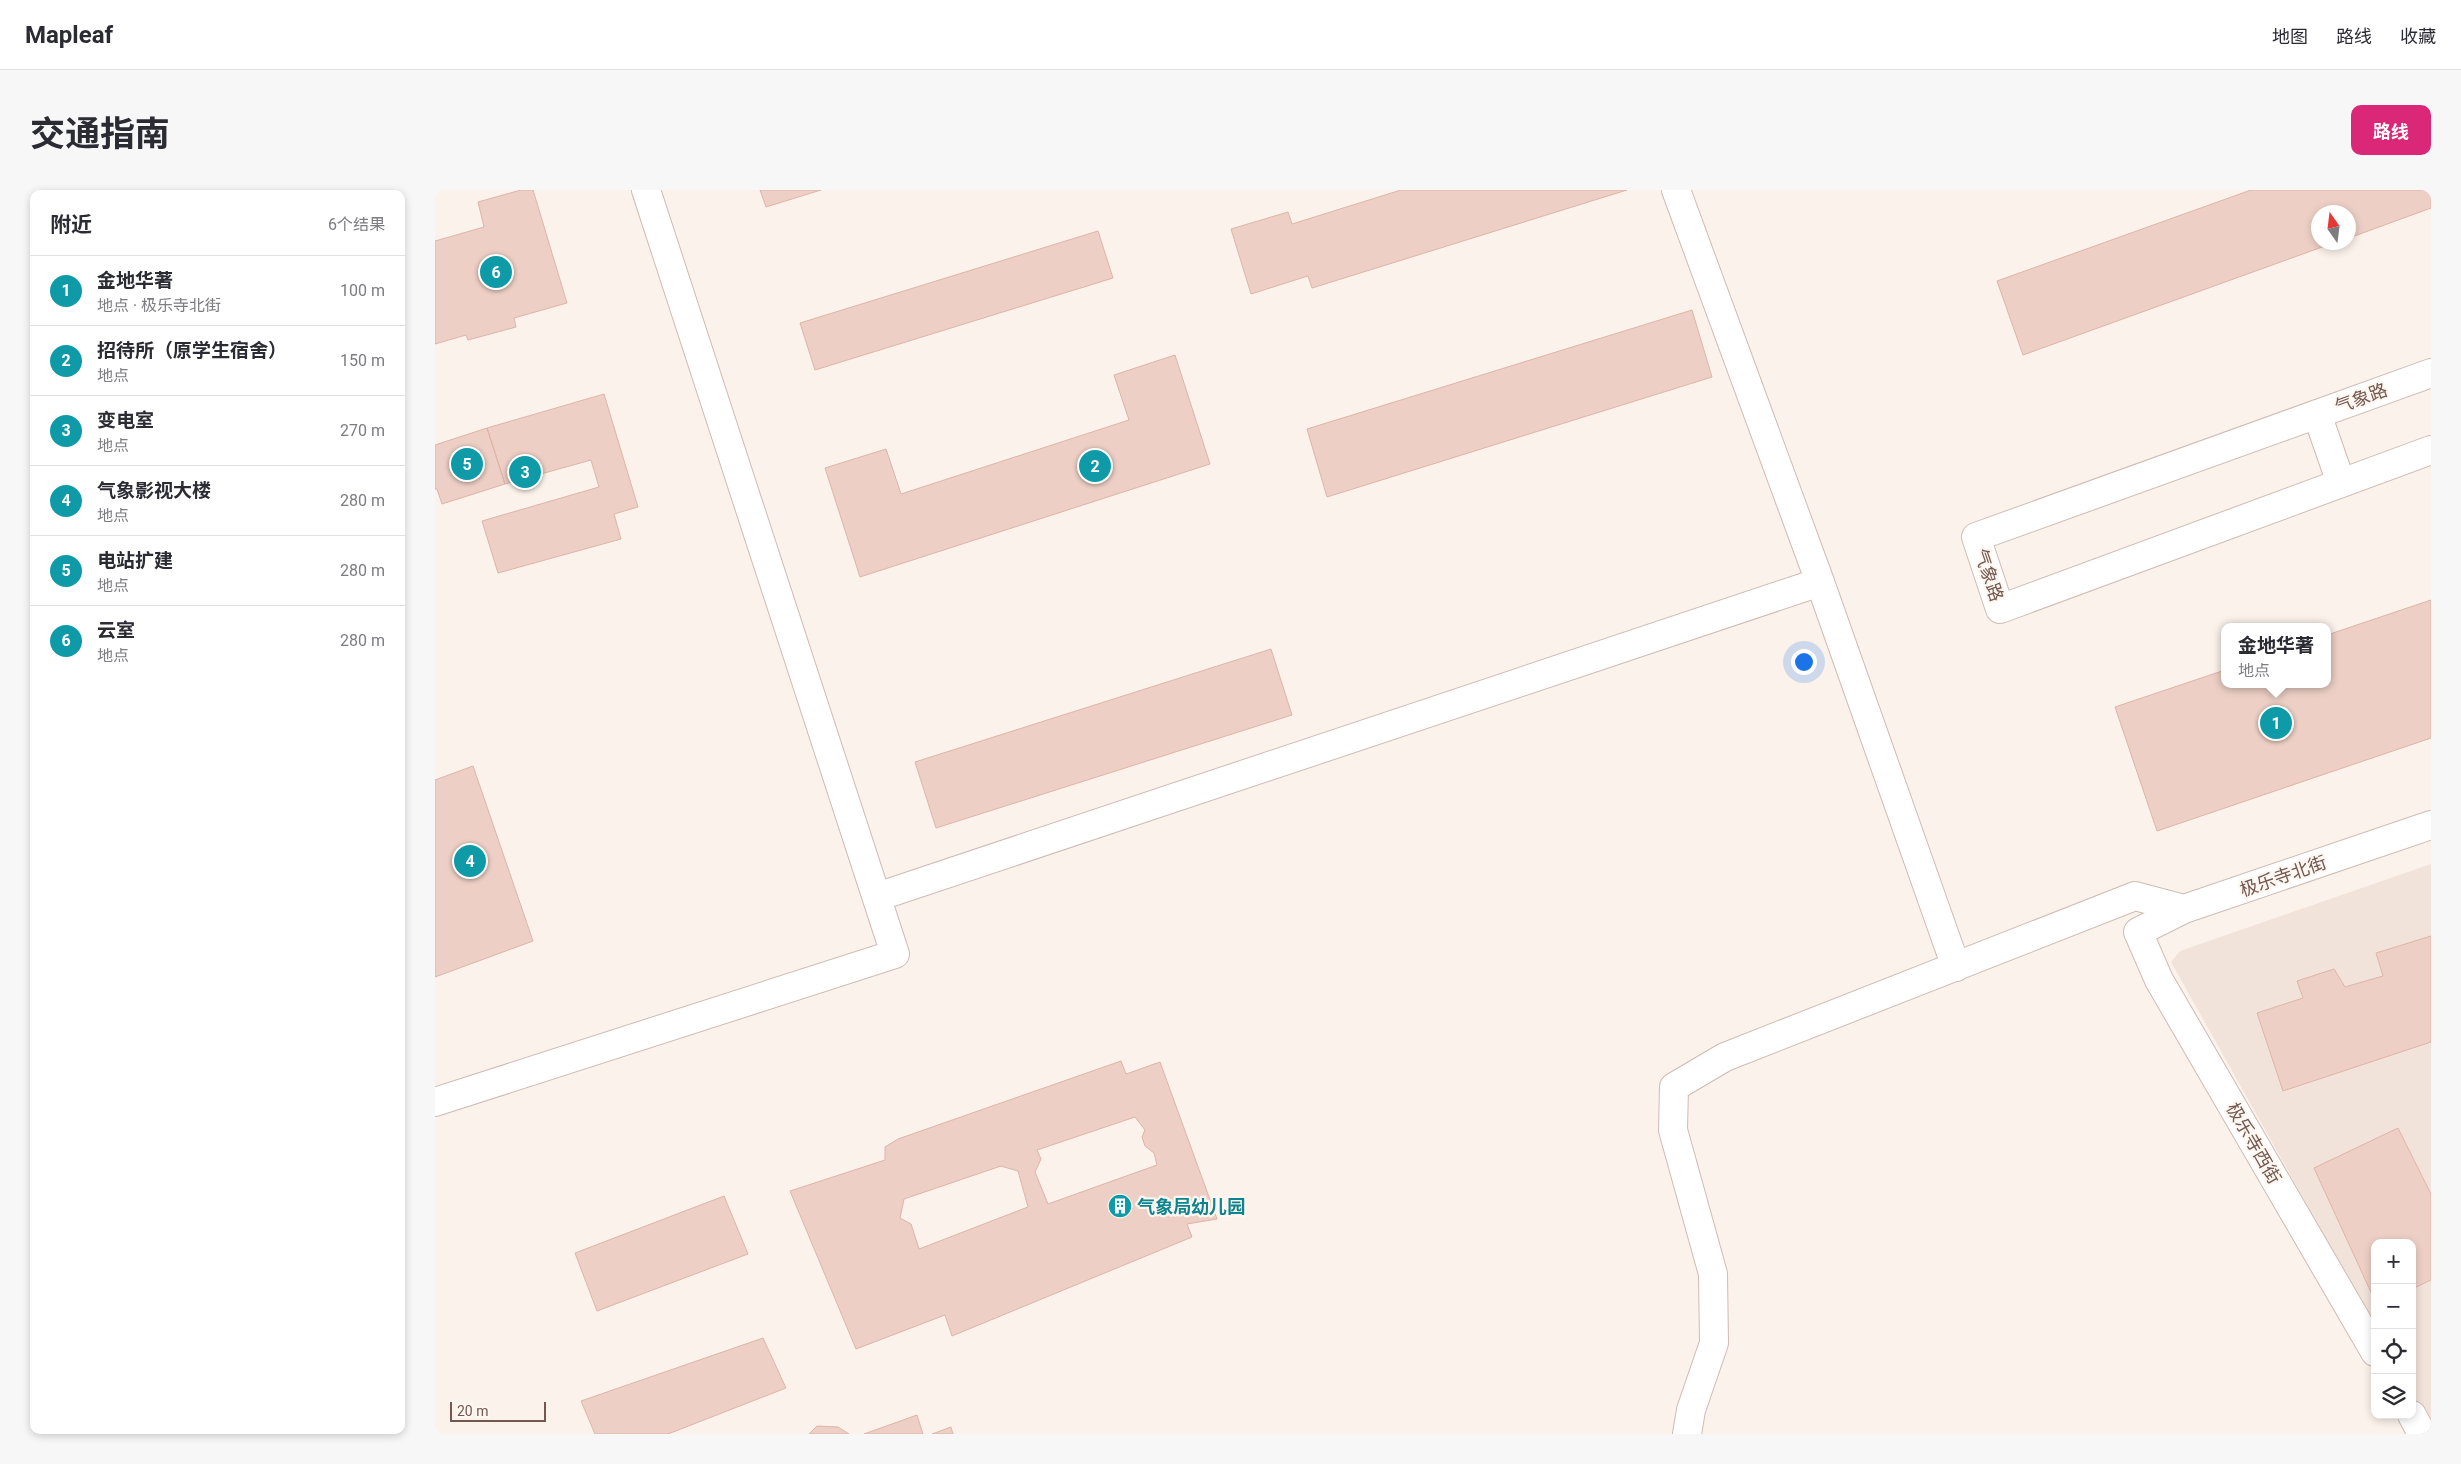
<!DOCTYPE html>
<html lang="zh">
<meta charset="utf-8">
<style>
:root{--surface:#fff;--page:#f7f7f7;--text:#2b2b33;--muted:#7c7c81;--line:#e1e1e2;--accent:#db2777}
body{margin:0;font-family:Roboto,"Noto Sans SC",sans-serif;background:var(--page);color:var(--text)}
.controls{position:absolute;right:15px;bottom:15px;display:grid;overflow:hidden;border-radius:10px;box-shadow:0 2px 8px #0003}
.controls button{width:45px;height:45px;display:grid;place-items:center;padding:0;border:0;border-bottom:1px solid var(--line);background:var(--surface);color:var(--text);font:25px sans-serif}
.compass{position:absolute;left:1876px;top:15px;width:45px;height:45px;border-radius:50%;background:var(--surface);box-shadow:0 2px 8px #0003;rotate:346deg}
.scale{position:absolute;left:15px;bottom:12px;width:96px;box-sizing:border-box;padding-left:5px;border:2px solid #735750;border-top:0;font-size:14px;line-height:18px;white-space:nowrap;color:#735750;-webkit-text-stroke:4px #fdf7f1;paint-order:stroke}
.you{position:absolute;left:1368px;top:471px;width:18px;height:18px;margin:-12px;border:4px solid #fff;border-radius:50%;background:#1a73e8;box-shadow:0 0 0 8px #1a73e833}
.badge{display:grid;place-items:center;width:32px;height:32px;border-radius:50%;background:var(--accent);color:#fff;font-size:16px;font-weight:700}
.pin{position:absolute;translate:-50% -50%;border:2px solid #fff;box-shadow:0 1px 5px #0006}
.popup{position:absolute;left:1786px;top:433px;width:110px;height:65px;box-sizing:border-box;display:grid;place-content:center;border-radius:10px;background:var(--surface);filter:drop-shadow(0 1px 4px #0005);font-size:16px;white-space:nowrap;color:var(--muted)}
.popup b{font-size:19px;color:var(--text)}
.popup::after{content:'';position:absolute;left:50%;top:100%;margin-left:-10px;border:10px solid transparent;border-top-color:var(--surface)}
.list{margin:0;padding:0;list-style:none}
h2{display:flex;justify-content:space-between;align-items:center;height:65px;margin:0;padding:0 20px;font-size:21px}
h2 small{font-size:16px;font-weight:400;color:var(--muted)}
.list li{display:grid;grid-template-columns:32px 1fr auto;gap:15px;align-items:center;box-sizing:border-box;height:70px;padding:0 20px;border-top:1px solid var(--line)}
.list b{display:block;font-size:19px;white-space:nowrap}
.list p{margin:0;font-size:16px;white-space:nowrap;color:var(--muted)}
.list em{font-size:16px;font-style:normal;color:var(--muted)}
.icon{flex:none;width:28px;height:28px;fill:none;stroke:currentColor;stroke-width:2;stroke-linecap:round;stroke-linejoin:round}
.map{position:relative;flex:none;width:1996px;height:1244px;overflow:hidden;border-radius:10px}
header{display:flex;align-items:center;gap:30px;box-sizing:border-box;height:70px;padding:0 25px;background:var(--surface);border-bottom:1px solid var(--line)}
header strong{font-size:24px}
nav{display:flex;gap:28px;margin-inline-start:auto;font-size:18px}
.intro{display:flex;align-items:center;justify-content:space-between;box-sizing:border-box;height:120px;padding:0 30px}
h1{margin:0;font-size:35px}
.button{padding:12px 22px;border-radius:10px;background:var(--accent);color:#fff;font-size:18px;font-weight:700}
main{display:flex;gap:30px;padding:0 30px}
aside{flex:1;background:var(--surface);border-radius:10px;box-shadow:0 2px 8px #0003}
.map>svg:first-child{display:block}
.residential{fill:#f2e3da}
.building{fill:#edcfc5;stroke:#deb4a7;fill-rule:evenodd}
.lines{fill:none;stroke-linecap:round;stroke-linejoin:round}
.minor-casing{stroke:#cebbb4;stroke-width:30}
.minor{stroke:#fff;stroke-width:28}
.labels{text-anchor:middle;dominant-baseline:central;stroke-width:4.5;stroke-linejoin:round;paint-order:stroke}
.street-label{font-size:18px;fill:#735750;stroke:#fdf7f1}
.culture-label{font-size:18px;font-weight:bold;fill:#0d838f;stroke:#fdf7f1;text-anchor:start}
</style>
<header>
<strong>Mapleaf</strong>
<nav><a>地图</a><a>路线</a><a>收藏</a></nav>
</header>
<div class="intro"><h1>交通指南</h1><a class="button">路线</a></div>
<main>
<aside>
<h2>附近<small>6个结果</small></h2>
<ul class="list">
<li><span class="badge" style="background:#0f9aa8">1</span><div><b>金地华著</b><p>地点 · 极乐寺北街</p></div><em>100 m</em></li>
<li><span class="badge" style="background:#0f9aa8">2</span><div><b>招待所（原学生宿舍）</b><p>地点</p></div><em>150 m</em></li>
<li><span class="badge" style="background:#0f9aa8">3</span><div><b>变电室</b><p>地点</p></div><em>270 m</em></li>
<li><span class="badge" style="background:#0f9aa8">4</span><div><b>气象影视大楼</b><p>地点</p></div><em>280 m</em></li>
<li><span class="badge" style="background:#0f9aa8">5</span><div><b>电站扩建</b><p>地点</p></div><em>280 m</em></li>
<li><span class="badge" style="background:#0f9aa8">6</span><div><b>云室</b><p>地点</p></div><em>280 m</em></li>
</ul>
</aside>
<div class="map">
<svg width="1996" height="1244" viewBox="0 0 1996 1244">
<rect width="100%" height="100%" fill="#fbf2eb"/>
<path class="residential" d="M 1996,674 L 1996,1237 L 1977,1204 L 1977,1053 L 1940,1053 L 1940,1136 L 1736,772 L 1745,761 Z"/>
<path class="building" d="M 86,0 L 98,0 L 132,113 L 79,128 L 81,137 L 33,150 L 31,145 L 0,154 L 0,51 L 49,37 L 43,12 Z
M 325,0 L 386,0 L 331,17 Z
M 966,0 L 1192,0 L 877,98 L 873,86 L 816,104 L 796,39 L 853,22 L 857,34 Z
M 1816,0 L 1996,0 L 1996,18 L 1914,48 L 1914,22 L 1884,22 L 1884,52 L 1901,52 L 1588,165 L 1562,91 Z
M 663,41 L 678,88 L 380,180 L 365,133 Z
M 1257,120 L 1277,187 L 892,307 L 872,239 Z
M 740,165 L 775,274 L 425,387 L 390,278 L 451,259 L 466,304 L 694,230 L 679,185 Z
M 169,204 L 203,317 L 179,324 L 186,349 L 63,383 L 47,331 L 164,297 L 156,270 L 70,294 L 52,238 Z
M 52,238 L 70,294 L 7,314 L 2,299 L 0,299 L 0,255 Z
M 1996,410 L 1996,548 L 1722,641 L 1680,517 L 1790,480 L 1790,494 L 1892,494 L 1892,445 Z
M 836,459 L 857,525 L 501,638 L 480,572 Z
M 38,576 L 98,751 L 0,787 L 0,590 Z
M 1996,746 L 1996,852 L 1848,901 L 1822,823 L 1868,808 L 1862,791 L 1899,779 L 1910,797 L 1948,786 L 1941,763 Z
M 686,871 L 691,884 L 725,872 L 782,1029 L 752,1034 L 757,1047 L 517,1146 L 510,1125 L 421,1159 L 355,1001 L 450,970 L 450,957 L 463,949 ZM 700,927 L 710,940 L 707,947 L 710,956 L 719,963 L 722,975 L 613,1014 L 600,982 L 606,969 L 602,960 ZM 566,976 L 583,981 L 593,1017 L 484,1059 L 476,1034 L 465,1028 L 469,1009 Z
M 1963,938 L 1996,1004 L 1996,1090 L 1977,1099 L 1977,1053 L 1940,1053 L 1940,1111 L 1879,978 Z
M 289,1006 L 313,1064 L 162,1121 L 140,1063 Z
M 328,1148 L 351,1198 L 233,1244 L 160,1244 L 146,1211 Z
M 482,1225 L 488,1244 L 429,1244 Z
M 382,1236 L 403,1237 L 414,1244 L 374,1244 Z
M 516,1237 L 518,1244 L 497,1244 Z"/>
<g class="lines">
<g class="minor-casing">
<path id="minor" d="M 1241,0 L 1385,392 L 1521,777
M 1996,183 L 1541,347 L 1565,419 L 1996,260
M 1882,224 L 1906,293
M 442,707 L 1385,392
M 0,912 L 460,764 L 211,0
M 1940,1162 L 1724,790 L 1703,742 L 1749,719 L 1996,635
M 1977,1225 L 1987,1244
M 1252,1244 L 1256,1220 L 1279,1153 L 1278,1084 L 1238,940 L 1239,897 L 1290,867 L 1700,706 L 1749,719"/>
</g>
<use href="#minor" class="minor"/>
</g>
<defs>
<g id="building-disc" transform="scale(1.25)"><circle r="9.5" fill="#0f9aa8" stroke="#fdf7f1"/><path d="M-4-6H4V6H1V3H-1V6H-4ZM-2.5-4.3h1.7v1.8h-1.7ZM.8-4.3h1.7v1.8H.8ZM-2.5-1h1.7V.8h-1.7ZM.8-1h1.7V.8H.8Z" fill="#fff"/></g>
</defs>
<g fill-rule="evenodd">
<use href="#building-disc" x="685" y="1016"/>
</g>
<g class="labels">
<g class="street-label">
<text transform="translate(1926 208) rotate(-20)">气象路</text>
<text transform="translate(1554 385) rotate(71)">气象路</text>
<text transform="translate(1848 686) rotate(-19)">极乐寺北街</text>
<text transform="translate(1819 953) rotate(60)">极乐寺西街</text>
</g>
<g class="culture-label">
<text x="702" y="1016">气象局幼儿园</text>
</g>
</g>
</svg>
<div class="controls">
<button>+</button>
<button>−</button>
<button><svg class="icon" aria-label="locate" viewBox="0 0 24 24"><circle cx="12" cy="12" r="6"/><path d="M12 2v4M12 18v4M2 12h4M18 12h4"/></svg></button>
<button><svg class="icon" aria-label="layers" viewBox="0 0 24 24"><path d="M12 4l9 5-9 5-9-5zM3 14l9 5 9-5"/></svg></button>
</div>
<svg class="compass" viewBox="-18 -18 36 36"><path d="M0-13l5 13h-10z" fill="#e53935"/><path d="M0 13l5-13h-10z" fill="#7c7c81"/></svg>
<div class="scale">20 m</div>
<div class="you"></div>
<div class="pin badge" style="left:1841px;top:533px;background:#0f9aa8">1</div>
<div class="popup"><b>金地华著</b>地点</div>
<div class="pin badge" style="left:660px;top:276px;background:#0f9aa8">2</div>
<div class="pin badge" style="left:90px;top:282px;background:#0f9aa8">3</div>
<div class="pin badge" style="left:35px;top:671px;background:#0f9aa8">4</div>
<div class="pin badge" style="left:32px;top:274px;background:#0f9aa8">5</div>
<div class="pin badge" style="left:61px;top:82px;background:#0f9aa8">6</div>
</div>
</main>
